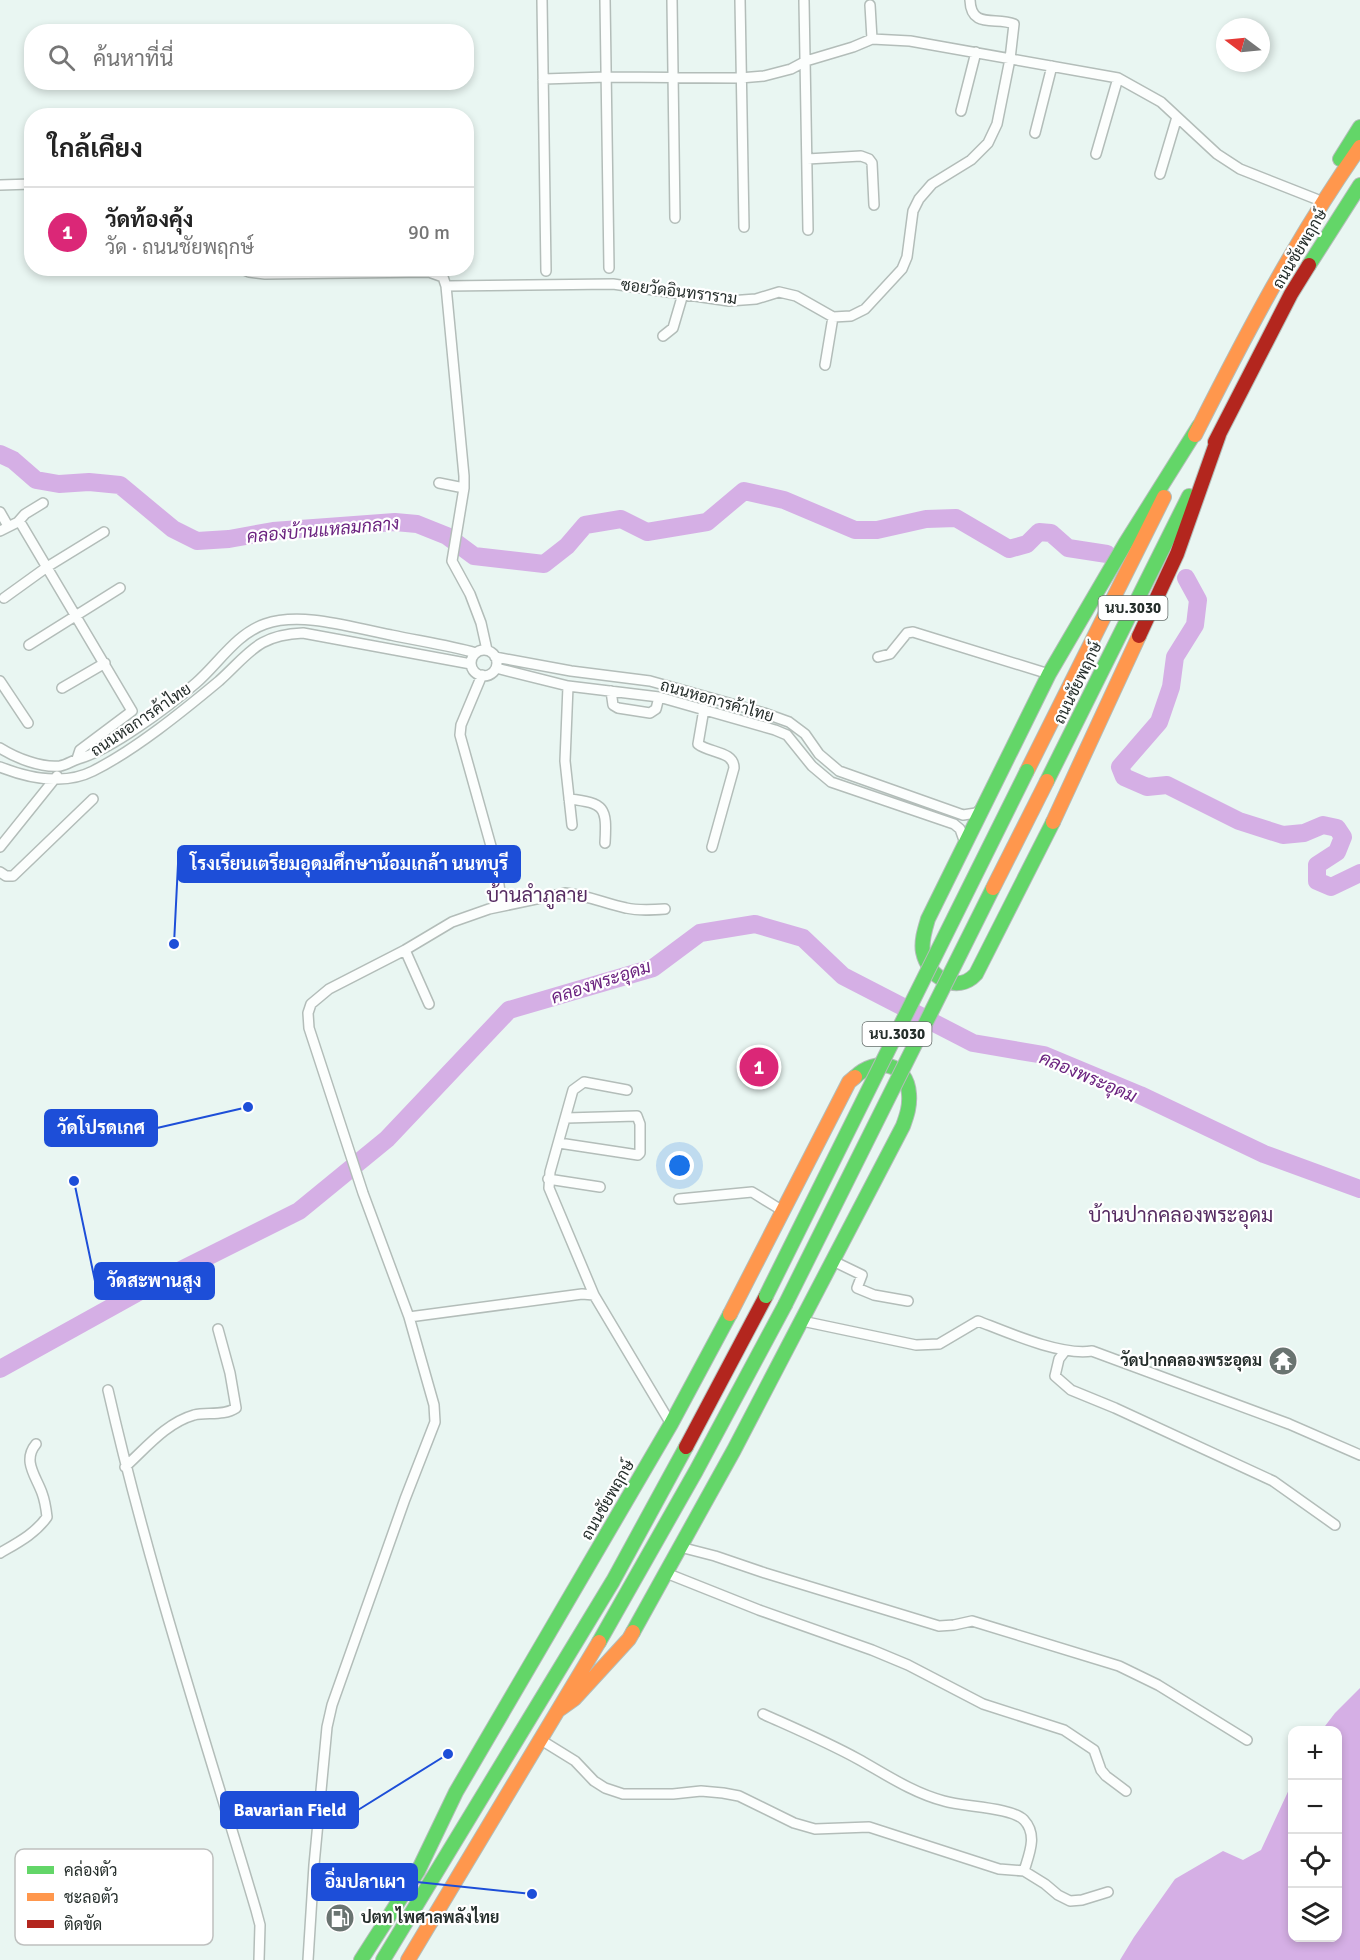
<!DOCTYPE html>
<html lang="th">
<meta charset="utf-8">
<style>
:root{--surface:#fff;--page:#f2f2f2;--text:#222;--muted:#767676;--line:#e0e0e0;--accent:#db2777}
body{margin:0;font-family:Signika,Sarabun,sans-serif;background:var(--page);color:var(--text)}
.controls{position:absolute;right:18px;bottom:18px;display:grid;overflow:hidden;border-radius:12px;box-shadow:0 3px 9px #0003}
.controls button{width:54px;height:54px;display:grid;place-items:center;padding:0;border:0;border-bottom:2px solid var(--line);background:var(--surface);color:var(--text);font:30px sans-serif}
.compass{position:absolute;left:1216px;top:18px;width:54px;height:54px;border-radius:50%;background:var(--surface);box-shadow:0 3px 9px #0003;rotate:286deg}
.you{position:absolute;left:680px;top:1166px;width:21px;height:21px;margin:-15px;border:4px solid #fff;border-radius:50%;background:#1a73e8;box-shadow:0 0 0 9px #1a73e833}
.badge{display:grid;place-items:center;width:39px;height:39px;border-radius:50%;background:var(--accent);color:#fff;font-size:20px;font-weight:700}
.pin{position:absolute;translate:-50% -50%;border:3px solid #fff;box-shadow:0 2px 6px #0006}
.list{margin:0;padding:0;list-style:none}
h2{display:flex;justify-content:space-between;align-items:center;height:78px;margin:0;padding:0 24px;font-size:26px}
h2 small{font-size:20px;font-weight:400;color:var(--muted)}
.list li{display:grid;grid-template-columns:39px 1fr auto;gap:18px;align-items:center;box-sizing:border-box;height:90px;padding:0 24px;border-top:2px solid var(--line)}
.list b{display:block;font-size:22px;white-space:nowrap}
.list p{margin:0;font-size:20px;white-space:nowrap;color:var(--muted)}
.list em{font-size:20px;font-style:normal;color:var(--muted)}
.icon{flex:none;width:33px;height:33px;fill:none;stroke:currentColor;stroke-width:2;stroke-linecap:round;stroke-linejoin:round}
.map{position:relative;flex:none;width:1360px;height:1960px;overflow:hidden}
.search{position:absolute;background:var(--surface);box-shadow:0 3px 9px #0003;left:24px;top:24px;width:450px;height:66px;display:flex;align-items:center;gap:15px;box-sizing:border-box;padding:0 21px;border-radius:24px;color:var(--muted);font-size:22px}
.panel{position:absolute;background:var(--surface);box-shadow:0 3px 9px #0003;left:24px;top:108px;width:450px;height:168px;border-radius:24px}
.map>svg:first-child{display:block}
.water{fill:#d5afe5}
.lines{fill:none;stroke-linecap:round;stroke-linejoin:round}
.river{stroke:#d5afe5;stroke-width:18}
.street-casing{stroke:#b3bdb9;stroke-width:12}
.fast-casing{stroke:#b3bdb9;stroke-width:16}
.slow-casing{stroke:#b3bdb9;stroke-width:16}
.jam-casing{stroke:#b3bdb9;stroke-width:16}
.street{stroke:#fcfefd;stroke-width:9}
.fast{stroke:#63d668;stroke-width:14}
.slow{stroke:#ff974d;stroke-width:14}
.jam{stroke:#b3261e;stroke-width:14}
.fast-bridge-casing{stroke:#b3bdb9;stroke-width:16;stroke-linecap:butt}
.slow-bridge-casing{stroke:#b3bdb9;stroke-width:16;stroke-linecap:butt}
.fast-bridge{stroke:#63d668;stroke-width:14}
.slow-bridge{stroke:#ff974d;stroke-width:14}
.labels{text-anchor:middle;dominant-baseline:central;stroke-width:4.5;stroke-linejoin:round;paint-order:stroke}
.shield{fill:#fff;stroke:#666d6b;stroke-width:1.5}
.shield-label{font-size:15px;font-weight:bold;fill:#252e2b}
.street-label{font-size:16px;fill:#252e2b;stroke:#fff}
.poi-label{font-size:16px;font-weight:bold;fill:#252e2b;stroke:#fff;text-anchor:end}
.water-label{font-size:18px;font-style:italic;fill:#6c2480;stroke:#fff}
.quarter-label{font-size:20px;fill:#562c62;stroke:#fff}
.key{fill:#fff;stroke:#bec0bf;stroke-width:1.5}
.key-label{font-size:16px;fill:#252e2b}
.leader{fill:none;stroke:#1d4ed8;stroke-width:2}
.callout-dot{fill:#1d4ed8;stroke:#fff;stroke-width:2}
.callout{fill:#1d4ed8;stroke:#1d4ed8;stroke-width:2}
.callout-label{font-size:18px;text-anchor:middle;font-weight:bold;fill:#fff}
</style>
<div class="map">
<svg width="1360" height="1960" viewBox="0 0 1360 1960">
<rect width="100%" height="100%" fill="#e9f6f2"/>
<path class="water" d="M 1360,1688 L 1360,1960 L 1120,1960 L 1134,1937 L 1175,1879 L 1223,1851 L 1243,1860 L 1261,1850 L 1292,1783 L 1292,1938 L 1338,1938 L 1338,1730 L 1322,1730 L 1335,1713 Z"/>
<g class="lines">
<path class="river" d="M 0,454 L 13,460 L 36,480 L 59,484 L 89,482 L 120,485 L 173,529 L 197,541 L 229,539 L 273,531 L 395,522 L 417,524 L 447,536 L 474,556 L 544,564 L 567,546 L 585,525 L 621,519 L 647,532 L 707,522 L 744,491 L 784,500 L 855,530 L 877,530 L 926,519 L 956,518 L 1009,549 L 1027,544 L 1039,532 L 1051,533 L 1068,548 L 1107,554
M 1186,578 L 1198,600 L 1195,625 L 1175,657 L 1171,687 L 1159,722 L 1120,767 L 1124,777 L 1147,787 L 1167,785 L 1239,821 L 1283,835 L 1304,833 L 1323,825 L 1337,828 L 1343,837 L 1337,852 L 1317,865 L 1317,881 L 1331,887 L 1360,873
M 0,1369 L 155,1283 L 299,1211 L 387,1139 L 509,1010 L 653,968 L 700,933 L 755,924 L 803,938 L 843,976 L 973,1043 L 1044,1055 L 1140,1095 L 1264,1154 L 1360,1189"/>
<g class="street-casing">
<path id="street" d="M 542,0 L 546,271
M 605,0 L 609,268
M 672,0 L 675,218
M 740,0 L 744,227
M 804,1 L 808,230
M 870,5 L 872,39
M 543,79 L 607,77 L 740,78 L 764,76 L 791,69 L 806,61 L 853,47 L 872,39 L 910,41 L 1118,78 L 1161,102 L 1217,154 L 1240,169 L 1316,199
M 961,111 L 976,52
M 1035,133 L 1052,66
M 1096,154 L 1118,78
M 807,159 L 861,156 L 869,159 L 872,163 L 874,205
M 1160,174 L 1177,117
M 0,185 L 32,184
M 239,268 L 249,272 L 265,274 L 429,272 L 443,277 L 446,286 L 464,476 L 464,488 L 452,561 L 470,594 L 481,623 L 487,650
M 446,286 L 613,284 L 729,301 L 756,299 L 779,292 L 796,296 L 833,317 L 851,316 L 865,309 L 902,269 L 907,257 L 913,211 L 919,199 L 932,184 L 971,160 L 988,143 L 997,124 L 1010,59 L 1014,24 C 997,16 971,30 970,0
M 663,336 L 673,328 L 683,294
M 825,365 L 833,317
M 439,483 L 464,488
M 0,512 L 8,526
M 18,522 L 20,522 L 132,711 L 80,750 L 77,759
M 0,531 L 18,522 L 25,514 L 43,503
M 4,598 L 47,567 L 104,532
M 29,645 L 120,588
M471 663a13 13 0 1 1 26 0a13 13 0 1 1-26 0Z
M 495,657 L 571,671 L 650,681 L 764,713 L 789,722 L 805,734 L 819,754 L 839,771 L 963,815 L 976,813 L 981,809
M 878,657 L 890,654 L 907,633 L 913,632 L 1049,674
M 496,668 L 568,686 L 659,697 L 775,730 L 787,735 L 812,766 L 831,782 L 954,824 L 960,829 L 965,843
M 482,675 L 461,725 L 460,735 L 496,864 L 502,906
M 0,681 L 28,723
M 568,686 L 565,761 L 572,825
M 62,688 L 105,663
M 611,691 L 613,705 L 618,708 L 650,713 L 656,709 L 659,697
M 704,709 L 698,744 C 709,753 734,751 734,768 L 712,847
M 0,748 C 16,758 41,768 60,766 C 66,765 72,761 78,759 C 111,750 168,707 196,683 C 218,664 236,634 265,624 C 302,611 353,628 391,635 C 419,641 448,645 476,653
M 0,767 C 18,774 38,780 58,779 C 69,779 83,776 93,771 C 135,750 183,711 219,681 C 250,653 257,635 303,633 L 471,664
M 569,799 C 605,803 607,807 605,843
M 0,847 L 57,776
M 0,872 L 6,876 L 13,876 L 93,799
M 405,950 L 429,1004
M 627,1090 L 584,1082 L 573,1090 L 550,1172 L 549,1188 L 594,1295 L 671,1424
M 559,1143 L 638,1155 L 640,1153 L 640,1124 L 637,1116 L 566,1118
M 548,1179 L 600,1187
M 679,1199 L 752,1192 L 783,1211
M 833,1261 L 862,1275 L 857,1288 L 874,1295 L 908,1301
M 409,1317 L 582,1294 L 594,1295
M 802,1321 L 916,1345 L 939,1344 L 978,1321 C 1009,1333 1061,1356 1092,1351 L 1289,1424 L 1360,1455
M 1065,1351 L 1059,1359 L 1055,1376 L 1071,1390 L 1115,1408 L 1273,1481 L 1335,1525
M 108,1390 C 148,1566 205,1738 256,1910 L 260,1925 L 259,1960
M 125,1467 C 146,1448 166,1423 194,1415 C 207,1412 224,1416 236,1408 L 230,1373 L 218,1329
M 680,1547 L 715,1556 L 765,1573 L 939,1626 L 954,1625 L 972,1621 L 1119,1666 L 1158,1685 L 1247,1740
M 0,1553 C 17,1543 35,1534 47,1517 C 46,1508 45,1501 42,1493 C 36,1476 22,1461 36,1444
M 666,1573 L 759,1610 L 872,1650 L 908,1665 L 983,1704 L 1064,1730 L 1094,1750 L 1101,1770 L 1106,1776 L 1126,1791
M 763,1714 C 794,1728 827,1742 858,1759 C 885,1774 913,1793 944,1801 C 964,1807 1011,1807 1024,1820 C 1038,1835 1029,1854 1024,1871
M 541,1740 L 575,1761 L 594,1781 L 605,1788 L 623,1794 L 673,1794 L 701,1791 L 723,1793 L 739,1796 L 794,1823 L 815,1829 L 869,1827 L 999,1869 L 1024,1871 L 1045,1884 L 1058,1895 L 1070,1901 L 1082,1900 L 1108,1892
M 308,1960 L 314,1865 L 327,1727 L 332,1705 L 405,1499 L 435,1422 L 434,1405 L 409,1317 L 363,1193 L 309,1028 L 308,1013 L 311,1004 L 329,989 L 405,950 L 452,922 L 489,909 L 565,893 C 587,895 606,904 626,908 C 639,911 652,910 665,909"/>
</g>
<g class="fast-casing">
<path id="fast" d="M 1340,159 L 1360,127
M 1309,265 L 1360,185
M 1047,781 L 1189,496
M 1053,822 L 976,974 C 957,995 928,977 923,952 C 921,941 925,929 928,919 L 1049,674 L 1125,544 L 1199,426
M 633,1632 L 734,1450 L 903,1126 C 907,1115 910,1106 909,1094 C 907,1062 876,1057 855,1077
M 599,1642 L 696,1471 L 785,1305
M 361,1960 L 418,1871 L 456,1792 L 671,1424 L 730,1314
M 383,1960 L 613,1581 L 686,1447"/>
</g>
<g class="slow-casing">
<path id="slow" d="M 1195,435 C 1245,336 1296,238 1360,147
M 1027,771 L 1164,497
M 1053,822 L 1139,636
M 730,1314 L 849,1082 L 855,1077
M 560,1709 L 574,1699 L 629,1639 L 633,1632
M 408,1960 L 599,1642"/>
</g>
<g class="jam-casing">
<path id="jam" d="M 1215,442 L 1291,294 L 1309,265
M 1139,636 L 1177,554 L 1219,435
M 686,1447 L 766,1296"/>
</g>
<use href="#street" class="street"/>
<use href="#fast" class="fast"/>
<use href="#slow" class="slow"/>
<use href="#jam" class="jam"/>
<g class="fast-bridge-casing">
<path id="fast-bridge" d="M 766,1296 L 1027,771
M 785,1305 L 993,888"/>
</g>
<g class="slow-bridge-casing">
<path id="slow-bridge" d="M 993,888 L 1047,781"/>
</g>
<use href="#fast-bridge" class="fast-bridge"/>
<use href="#slow-bridge" class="slow-bridge"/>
</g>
<defs>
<g id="temple-disc" transform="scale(1.5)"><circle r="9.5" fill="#6a7471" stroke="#fff"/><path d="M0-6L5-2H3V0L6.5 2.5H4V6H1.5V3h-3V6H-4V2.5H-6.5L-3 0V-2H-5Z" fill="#fff"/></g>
<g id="fuel-disc" transform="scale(1.5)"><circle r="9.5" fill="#6a7471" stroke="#fff"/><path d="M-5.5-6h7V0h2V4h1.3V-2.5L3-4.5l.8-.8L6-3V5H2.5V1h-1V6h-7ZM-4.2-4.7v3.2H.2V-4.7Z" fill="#fff"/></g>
</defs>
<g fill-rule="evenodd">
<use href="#temple-disc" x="1283" y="1361"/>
<use href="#fuel-disc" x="340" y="1918"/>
</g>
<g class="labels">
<g class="shield">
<rect x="1098.5" y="596" width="69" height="24" rx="4.5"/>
<rect x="862.5" y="1022" width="69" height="24" rx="4.5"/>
</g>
<g class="shield-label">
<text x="1133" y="608">นบ.3030</text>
<text x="897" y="1034">นบ.3030</text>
</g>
<g class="street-label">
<text transform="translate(1300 249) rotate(-59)">ถนนชัยพฤกษ์</text>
<text transform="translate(679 292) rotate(7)">ซอยวัดอินทราราม</text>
<text transform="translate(1078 683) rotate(-64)">ถนนชัยพฤกษ์</text>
<text transform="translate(717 701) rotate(16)">ถนนหอการค้าไทย</text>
<text transform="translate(141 720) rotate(-34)">ถนนหอการค้าไทย</text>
<text transform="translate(608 1500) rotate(-60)">ถนนชัยพฤกษ์</text>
</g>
<g class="poi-label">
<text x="1262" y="1361">วัดปากคลองพระอุดม</text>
<text x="361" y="1918" text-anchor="start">ปตท ไพศาลพลังไทย</text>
</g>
<g class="water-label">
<text transform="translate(323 530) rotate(-5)">คลองบ้านแหลมกลาง</text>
<text transform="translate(601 982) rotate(-18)">คลองพระอุดม</text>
<text transform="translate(1088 1077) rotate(23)">คลองพระอุดม</text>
</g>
<g class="quarter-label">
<text x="537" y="895">บ้านลำภูลาย</text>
<text x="1181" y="1215">บ้านปากคลองพระอุดม</text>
</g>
</g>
<rect x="15" y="1849" width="198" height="96" rx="9" class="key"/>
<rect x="27" y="1866" width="27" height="8" fill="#63d668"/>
<rect x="27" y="1893" width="27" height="8" fill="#ff974d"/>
<rect x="27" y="1920" width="27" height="8" fill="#b3261e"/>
<g class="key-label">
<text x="64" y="1876">คล่องตัว</text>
<text x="64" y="1903">ชะลอตัว</text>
<text x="64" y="1930">ติดขัด</text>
</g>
<path class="leader" d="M174 944L178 864M248 1107L157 1128M74 1181L95 1281M448 1754L358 1810M532 1894L417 1882"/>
<g class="callout-dot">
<circle cx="174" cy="944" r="6"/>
<circle cx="248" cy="1107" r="6"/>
<circle cx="74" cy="1181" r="6"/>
<circle cx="448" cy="1754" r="6"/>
<circle cx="532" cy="1894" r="6"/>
</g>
<g class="callout">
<rect x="178" y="846" width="342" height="36" rx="6"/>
<rect x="45" y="1110" width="112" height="36" rx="6"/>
<rect x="95" y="1263" width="119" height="36" rx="6"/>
<rect x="221" y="1792" width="137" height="36" rx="6"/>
<rect x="312" y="1864" width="105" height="36" rx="6"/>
</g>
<g class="callout-label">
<text x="349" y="870">โรงเรียนเตรียมอุดมศึกษาน้อมเกล้า นนทบุรี</text>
<text x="101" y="1134">วัดโปรดเกศ</text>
<text x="154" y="1287">วัดสะพานสูง</text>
<text x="290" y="1816">Bavarian Field</text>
<text x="365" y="1888">อิ่มปลาเผา</text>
</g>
</svg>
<div class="controls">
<button>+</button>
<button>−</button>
<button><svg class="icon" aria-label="locate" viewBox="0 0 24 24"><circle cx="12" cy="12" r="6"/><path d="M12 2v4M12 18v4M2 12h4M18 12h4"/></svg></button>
<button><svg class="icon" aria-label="layers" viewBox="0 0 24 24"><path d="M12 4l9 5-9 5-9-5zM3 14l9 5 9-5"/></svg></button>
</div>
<svg class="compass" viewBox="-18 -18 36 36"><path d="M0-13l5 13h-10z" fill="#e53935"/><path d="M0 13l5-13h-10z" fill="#767676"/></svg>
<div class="you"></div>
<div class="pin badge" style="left:759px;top:1067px">1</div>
<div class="search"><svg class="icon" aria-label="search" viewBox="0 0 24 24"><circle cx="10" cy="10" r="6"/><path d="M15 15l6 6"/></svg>ค้นหาที่นี่</div>
<section class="panel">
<h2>ใกล้เคียง<small></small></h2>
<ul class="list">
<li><span class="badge">1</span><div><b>วัดท้องคุ้ง</b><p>วัด · ถนนชัยพฤกษ์</p></div><em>90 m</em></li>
</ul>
</section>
</div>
